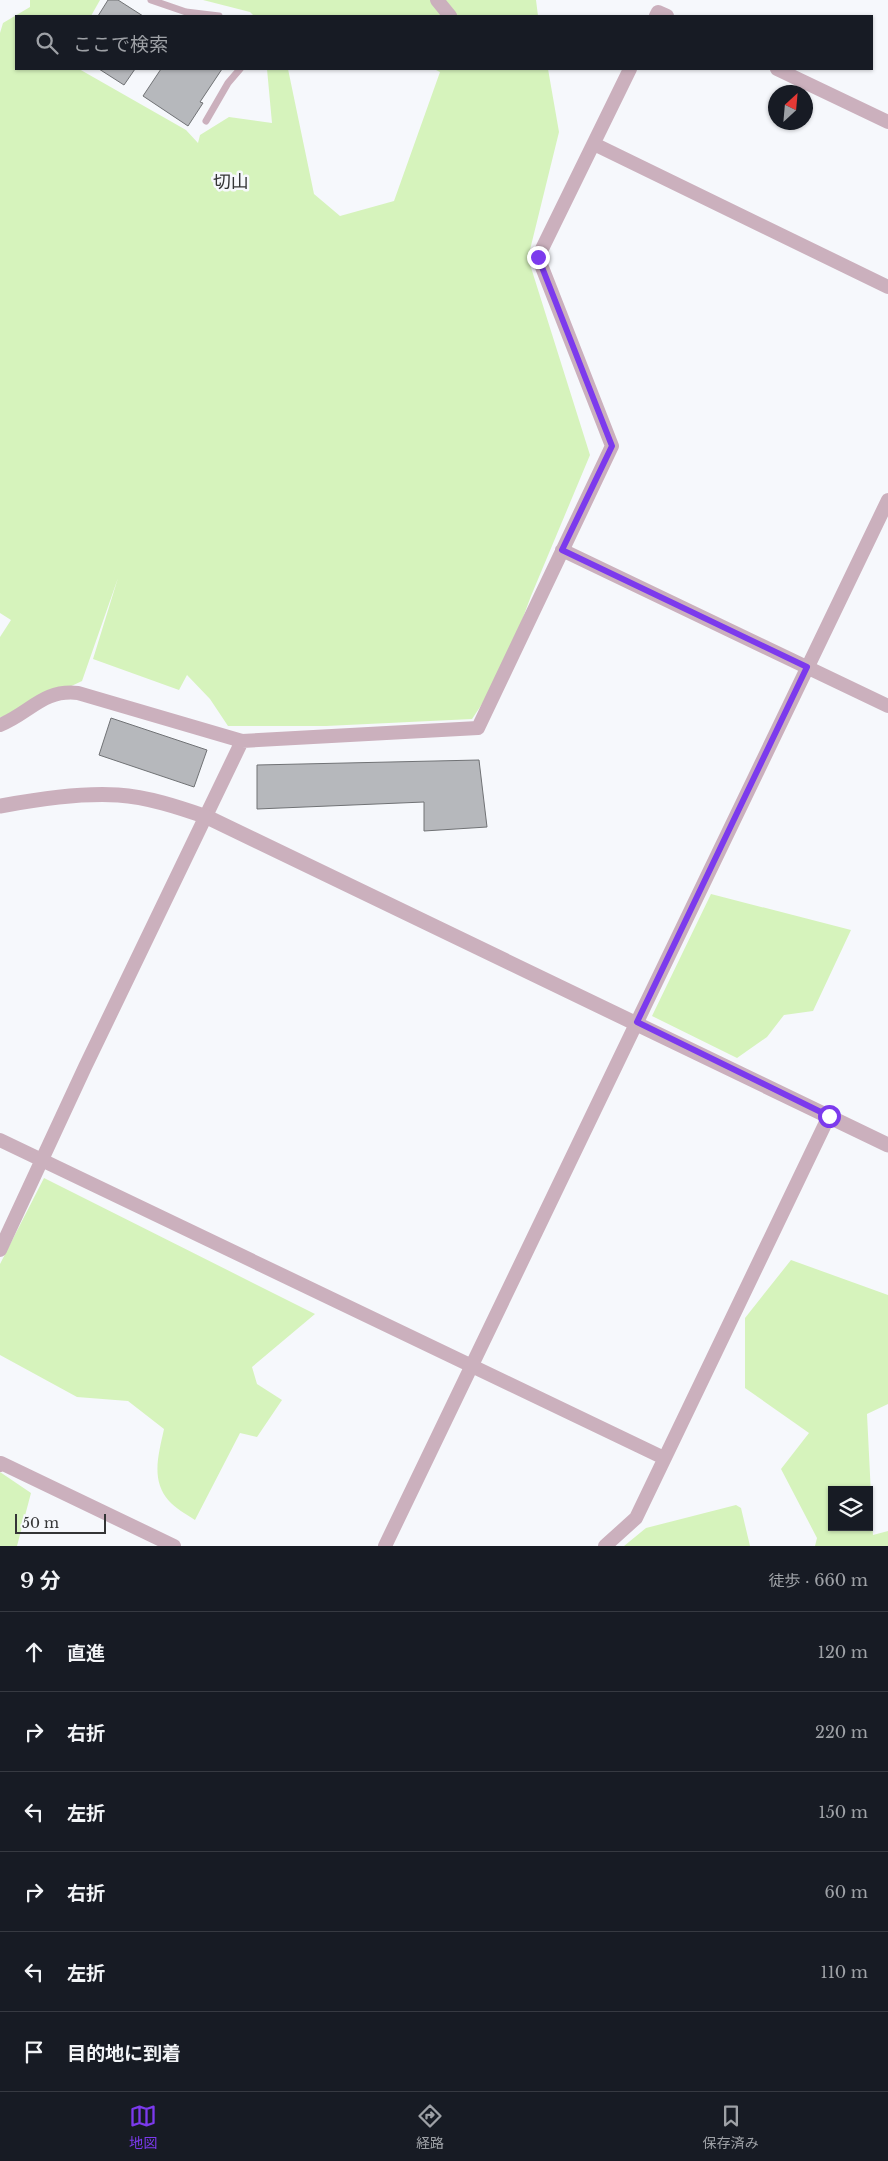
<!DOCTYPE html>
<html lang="ja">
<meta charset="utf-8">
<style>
:root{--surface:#171b24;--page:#242831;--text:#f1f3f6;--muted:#9ea1a6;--line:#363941;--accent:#7c3aed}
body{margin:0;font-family:"Libre Baskerville","Noto Sans JP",serif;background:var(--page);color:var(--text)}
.controls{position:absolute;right:15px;bottom:15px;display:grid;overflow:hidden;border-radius:0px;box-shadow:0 1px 4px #0004}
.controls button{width:45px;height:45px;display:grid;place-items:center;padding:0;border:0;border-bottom:1px solid var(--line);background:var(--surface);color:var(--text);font:25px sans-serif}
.compass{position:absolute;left:768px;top:85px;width:45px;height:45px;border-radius:50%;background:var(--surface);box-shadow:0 1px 4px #0004;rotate:26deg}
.scale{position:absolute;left:15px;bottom:12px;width:91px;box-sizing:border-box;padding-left:5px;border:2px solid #343536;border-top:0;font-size:14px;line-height:18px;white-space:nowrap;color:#343536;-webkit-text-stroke:4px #f6f8fc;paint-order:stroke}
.stop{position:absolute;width:15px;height:15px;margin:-11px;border:4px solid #7c3aed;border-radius:50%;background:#fff}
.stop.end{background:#7c3aed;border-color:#fff;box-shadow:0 1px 5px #0008}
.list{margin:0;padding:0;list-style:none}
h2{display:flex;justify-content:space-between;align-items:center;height:65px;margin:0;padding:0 20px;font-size:21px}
h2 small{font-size:16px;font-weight:400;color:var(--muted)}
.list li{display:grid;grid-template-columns:32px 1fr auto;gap:15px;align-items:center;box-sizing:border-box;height:80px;padding:0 20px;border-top:1px solid var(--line)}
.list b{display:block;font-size:19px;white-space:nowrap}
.list em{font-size:16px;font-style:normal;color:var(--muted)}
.icon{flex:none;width:28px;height:28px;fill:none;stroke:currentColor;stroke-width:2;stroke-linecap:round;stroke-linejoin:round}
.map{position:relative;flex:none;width:888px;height:1546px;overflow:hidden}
.search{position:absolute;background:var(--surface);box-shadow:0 1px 4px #0004;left:15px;right:15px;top:15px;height:55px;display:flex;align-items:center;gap:12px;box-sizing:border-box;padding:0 18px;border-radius:0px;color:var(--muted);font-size:19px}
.sheet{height:545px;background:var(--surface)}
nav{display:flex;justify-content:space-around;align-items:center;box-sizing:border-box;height:70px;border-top:1px solid var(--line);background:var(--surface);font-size:14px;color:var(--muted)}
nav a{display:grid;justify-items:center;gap:2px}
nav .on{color:var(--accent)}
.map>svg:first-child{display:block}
.green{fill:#d6f3bc;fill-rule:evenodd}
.building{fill:#b6b8bc;stroke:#707275}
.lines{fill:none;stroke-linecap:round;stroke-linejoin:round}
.service{stroke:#cbb0bd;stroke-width:7}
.minor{stroke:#cbb0bd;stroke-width:14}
.tertiary{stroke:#cbb0bd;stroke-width:15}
.route{stroke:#7c3aed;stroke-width:6}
.labels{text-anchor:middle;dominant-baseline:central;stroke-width:5;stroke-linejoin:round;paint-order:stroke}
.quarter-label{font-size:18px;fill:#343536;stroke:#f6f8fc}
</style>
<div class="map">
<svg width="888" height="1546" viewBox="0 0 888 1546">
<rect width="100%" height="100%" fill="#f6f8fc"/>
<path class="green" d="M 30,0 L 100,0 L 91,16 L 16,16 L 16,69 L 79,69 L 186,130 L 198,143 L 200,135 L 229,117 L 272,123 L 267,69 L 288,69 L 314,194 L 340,216 L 394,201 L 440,72 L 434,69 L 548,69 L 559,132 L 528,258 L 590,455 L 531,596 L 502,674 L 472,719 L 326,726 L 228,726 L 210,699 L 187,675 L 179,690 L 93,659 L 118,578 L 82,681 L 8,716 L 0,717 L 0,637 L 11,620 L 0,613 L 0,33 L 3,23 L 30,7 Z
M 203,0 L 536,0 L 538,16 L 254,16 L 250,12 Z
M 711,894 L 851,930 L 813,1011 L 784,1015 L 767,1037 L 737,1058 L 652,1016 Z
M 44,1178 L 315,1314 L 252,1367 L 257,1384 L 282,1400 L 257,1437 L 240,1433 L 195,1520 C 186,1514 175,1508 169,1501 C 150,1480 159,1453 164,1429 L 128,1401 L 77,1397 L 0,1355 L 0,1264 Z
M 791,1260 L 888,1295 L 888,1404 L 867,1414 L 873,1535 L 888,1531 L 888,1546 L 815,1546 L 817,1538 L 781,1469 L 809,1433 L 745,1388 L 745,1318 ZM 832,1490 L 869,1490 L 869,1527 L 832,1527 Z
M 0,1472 L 31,1493 L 17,1546 L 0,1546 Z
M 736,1505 L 741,1508 L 750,1546 L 624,1546 L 646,1528 Z"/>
<path class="building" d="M 108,0 L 118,0 L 143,16 L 98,16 Z
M 99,69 L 135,69 L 124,85 Z
M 161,69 L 222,69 L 200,102 L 203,103 L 188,126 L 143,96 Z
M 111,718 L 207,750 L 194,787 L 99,755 Z
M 479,760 L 487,827 L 424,831 L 424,802 L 257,809 L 257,765 Z"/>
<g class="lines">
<path class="service" d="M 151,0 L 186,12 L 219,16
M 206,121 L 228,83 L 240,69"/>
<path class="minor" d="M 437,0 L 450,16
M 656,16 L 658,12 L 667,16
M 777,69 L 888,122
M 594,144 L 888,287
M 562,550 L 888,706
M 0,725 C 30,713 43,689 78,693 L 242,741 L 85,1067 L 0,1250
M 242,741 L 478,728 L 612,446 L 538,257 L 630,69
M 0,1140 L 664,1458
M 0,1465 L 1,1463 L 174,1546
M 385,1546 L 888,500
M 605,1546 L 636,1518 L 829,1116"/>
<path class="tertiary" d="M 0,806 C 39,799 78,793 118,795 C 148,797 178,807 207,817 L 888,1145"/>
</g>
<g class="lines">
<path class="route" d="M 538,257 L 612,446 L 562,550 L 807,667 L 637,1022 L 829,1116"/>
</g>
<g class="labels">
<g class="quarter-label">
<text x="231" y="182">切山</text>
</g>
</g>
</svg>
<div class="controls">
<button><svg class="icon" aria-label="layers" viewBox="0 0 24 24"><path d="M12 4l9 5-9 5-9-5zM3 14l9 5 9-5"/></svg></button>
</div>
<svg class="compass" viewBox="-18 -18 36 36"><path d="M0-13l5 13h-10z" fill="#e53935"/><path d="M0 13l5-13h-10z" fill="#9ea1a6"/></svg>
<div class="scale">50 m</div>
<div class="stop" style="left:829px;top:1116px"></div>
<div class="stop end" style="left:538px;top:257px"></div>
<div class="search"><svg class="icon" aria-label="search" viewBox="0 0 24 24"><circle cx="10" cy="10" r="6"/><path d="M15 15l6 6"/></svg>ここで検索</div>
</div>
<section class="sheet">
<h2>9 分<small>徒歩 · 660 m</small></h2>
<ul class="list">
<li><svg class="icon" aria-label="ahead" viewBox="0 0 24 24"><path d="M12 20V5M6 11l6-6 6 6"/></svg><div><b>直進</b></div><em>120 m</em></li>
<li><svg class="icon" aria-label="right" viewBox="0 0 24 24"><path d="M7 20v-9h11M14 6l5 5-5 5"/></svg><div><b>右折</b></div><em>220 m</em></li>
<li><svg class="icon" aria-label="left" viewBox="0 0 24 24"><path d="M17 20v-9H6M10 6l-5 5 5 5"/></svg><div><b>左折</b></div><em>150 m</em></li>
<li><svg class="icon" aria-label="right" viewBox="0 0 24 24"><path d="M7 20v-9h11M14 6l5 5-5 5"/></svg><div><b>右折</b></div><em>60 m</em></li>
<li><svg class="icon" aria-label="left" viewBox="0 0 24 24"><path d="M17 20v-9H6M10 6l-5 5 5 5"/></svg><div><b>左折</b></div><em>110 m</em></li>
<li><svg class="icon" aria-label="arrive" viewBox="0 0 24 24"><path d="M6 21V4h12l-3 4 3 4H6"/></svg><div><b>目的地に到着</b></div></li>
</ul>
</section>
<nav>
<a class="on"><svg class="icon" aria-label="map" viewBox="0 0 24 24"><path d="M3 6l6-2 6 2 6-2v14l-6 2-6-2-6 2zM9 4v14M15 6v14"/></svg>地図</a>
<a><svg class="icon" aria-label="directions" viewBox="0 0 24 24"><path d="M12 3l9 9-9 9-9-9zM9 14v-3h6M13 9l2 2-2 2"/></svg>経路</a>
<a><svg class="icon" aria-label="saved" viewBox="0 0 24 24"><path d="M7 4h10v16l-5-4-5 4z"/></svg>保存済み</a>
</nav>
